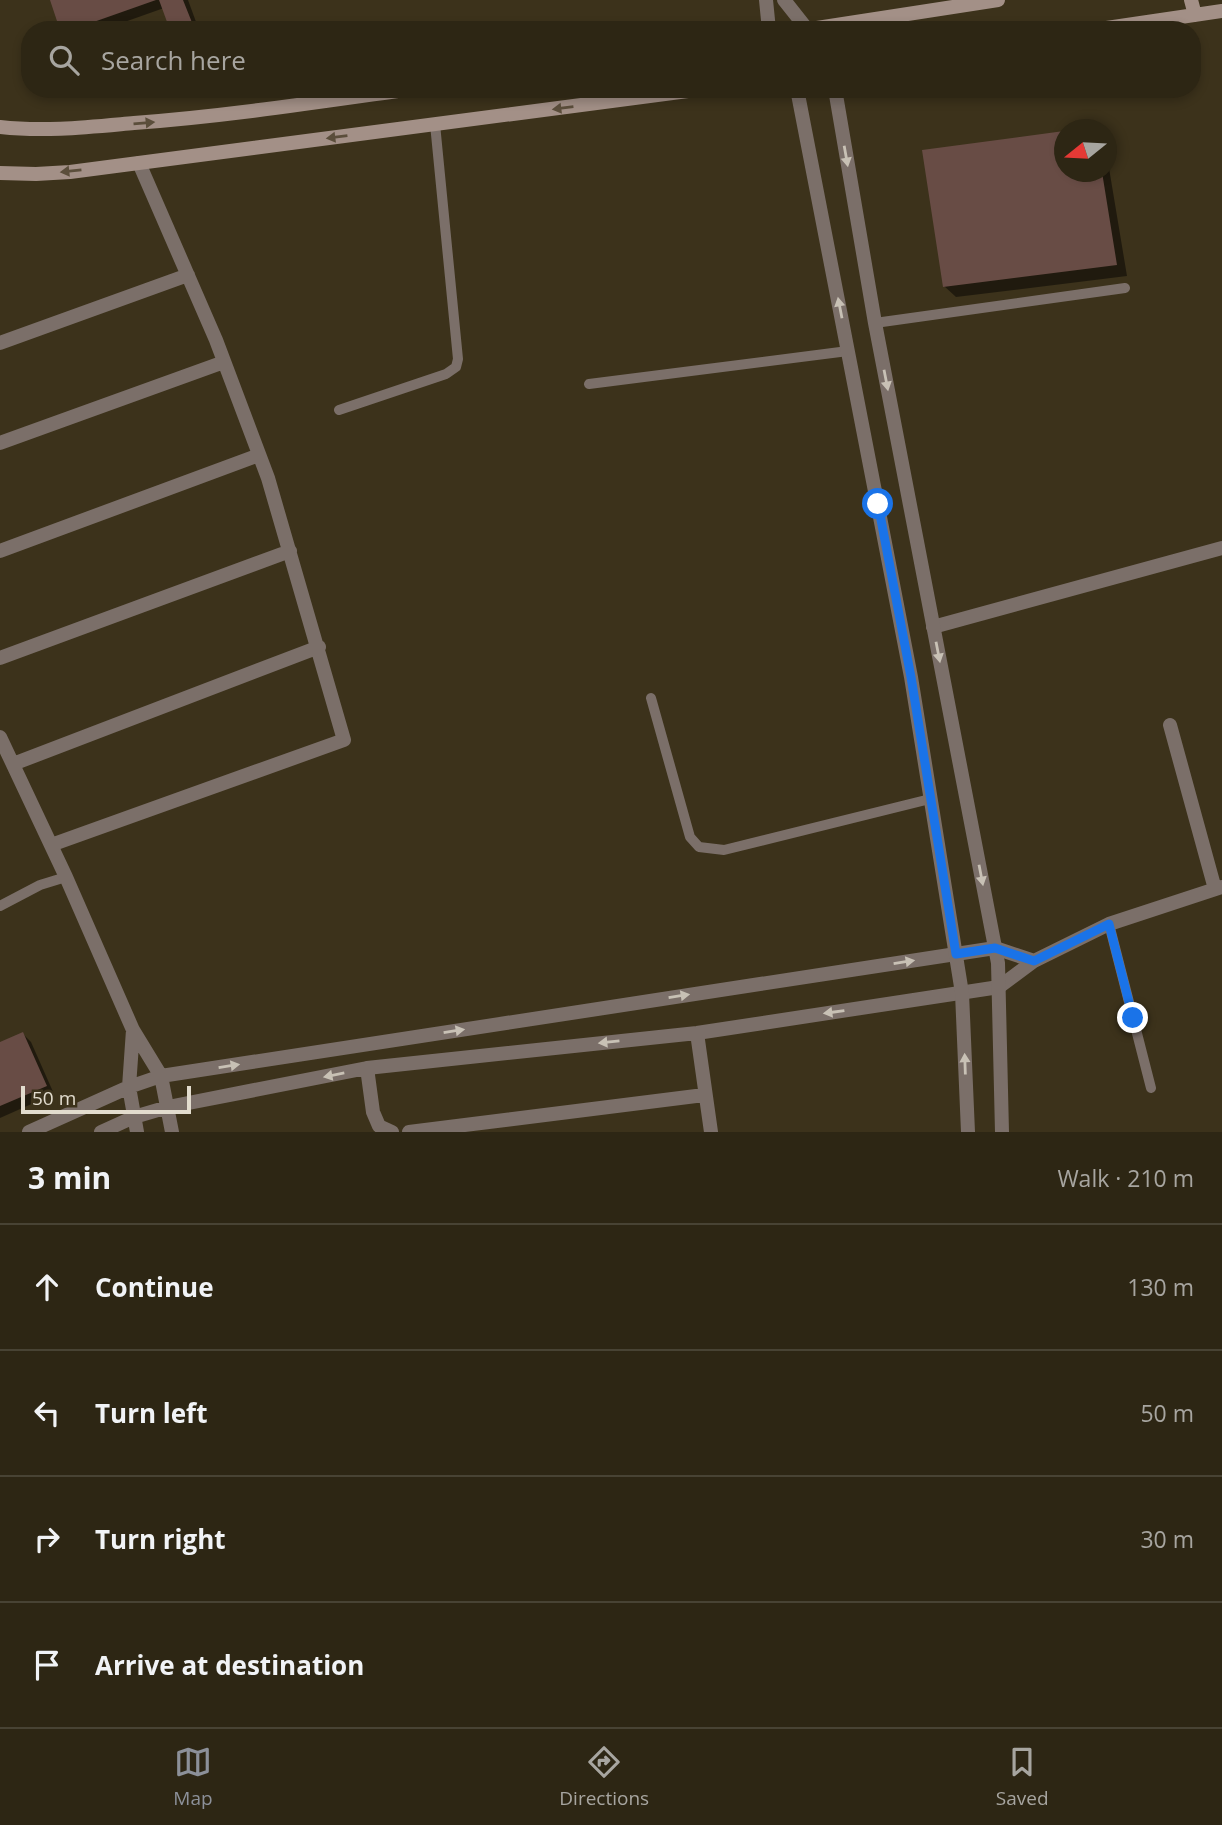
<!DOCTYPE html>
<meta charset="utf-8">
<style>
:root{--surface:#2d2614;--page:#352e1d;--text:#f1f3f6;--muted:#a7a5a0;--line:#484334;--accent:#8c9099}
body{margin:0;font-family:"Open Sans",sans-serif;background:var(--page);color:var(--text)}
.compass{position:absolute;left:1054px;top:119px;width:63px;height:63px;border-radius:50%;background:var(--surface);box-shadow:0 4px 10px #0003;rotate:252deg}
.scale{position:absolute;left:21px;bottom:18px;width:170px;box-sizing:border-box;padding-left:7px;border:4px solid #e2dcce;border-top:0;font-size:19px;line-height:24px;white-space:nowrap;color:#e2dcce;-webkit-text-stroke:5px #3c321b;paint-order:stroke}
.stop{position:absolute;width:21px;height:21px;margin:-16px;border:5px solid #1a73e8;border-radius:50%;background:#fff}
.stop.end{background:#1a73e8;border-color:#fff;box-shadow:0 2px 7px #0008}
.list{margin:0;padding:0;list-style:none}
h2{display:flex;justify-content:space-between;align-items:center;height:91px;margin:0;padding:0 28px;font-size:30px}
h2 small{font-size:23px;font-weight:400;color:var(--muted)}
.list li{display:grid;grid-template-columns:46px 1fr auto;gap:21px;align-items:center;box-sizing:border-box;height:126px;padding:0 28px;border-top:2px solid var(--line)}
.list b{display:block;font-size:26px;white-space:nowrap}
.list em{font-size:23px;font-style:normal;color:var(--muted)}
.icon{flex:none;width:38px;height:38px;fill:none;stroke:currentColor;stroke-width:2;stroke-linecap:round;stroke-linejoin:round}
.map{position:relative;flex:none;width:1222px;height:1132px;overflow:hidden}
.search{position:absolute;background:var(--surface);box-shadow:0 4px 10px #0003;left:21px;right:21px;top:21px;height:77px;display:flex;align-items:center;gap:18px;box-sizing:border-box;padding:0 24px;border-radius:28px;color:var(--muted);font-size:26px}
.sheet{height:595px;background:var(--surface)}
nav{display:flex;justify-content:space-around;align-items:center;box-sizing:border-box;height:98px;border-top:2px solid var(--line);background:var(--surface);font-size:19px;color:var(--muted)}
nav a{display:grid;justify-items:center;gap:4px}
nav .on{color:var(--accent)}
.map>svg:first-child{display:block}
.shadow{fill:#0007}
.building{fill:#684c45}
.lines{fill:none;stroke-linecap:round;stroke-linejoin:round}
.service{stroke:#7b6f69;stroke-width:10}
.minor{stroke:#7b6f69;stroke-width:14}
.tertiary{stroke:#7b6f69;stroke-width:14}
.secondary{stroke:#a39087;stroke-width:14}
.oneway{fill:#5b4e3b}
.oneway2{fill:#c8c1b5}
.route{stroke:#1a73e8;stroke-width:9}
</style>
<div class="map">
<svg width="1222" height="1132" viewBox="0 0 1222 1132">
<rect width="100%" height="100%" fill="#3c321b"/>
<path class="shadow" d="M 52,0 L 188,0 L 199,30 L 172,30 L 164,8 L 102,30 L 62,30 Z
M 1064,133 L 1064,172 L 1106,172 L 1106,150 L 1127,276 L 956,297 L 944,286 L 924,152 Z
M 23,1034 L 31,1042 L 54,1094 L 0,1118 L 0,1044 Z"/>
<path class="building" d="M 50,0 L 156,0 L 71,30 L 60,30 Z
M 159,0 L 183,0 L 193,25 L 181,30 L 170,30 Z
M 1064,131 L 1064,172 L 1102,172 L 1117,265 L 943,287 L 922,150 Z
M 23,1032 L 47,1086 L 0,1106 L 0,1042 Z"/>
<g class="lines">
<path class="service" d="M 875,323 L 1125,288
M 589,384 L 848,351
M 339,410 L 446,374 L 456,367 L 458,359 L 435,124
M 651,698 L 690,837 L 699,847 L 724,850 L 930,799
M 0,906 L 40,885 L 66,877
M 1109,924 L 1151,1088"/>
<path class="minor" d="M 766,0 L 769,30
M 784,0 L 807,29
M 0,343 L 188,275
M 0,443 L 224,362
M 0,551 L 259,455
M 933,627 L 1222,548
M 0,658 L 290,551
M 1170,725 L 1215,889
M 0,737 L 66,877 L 133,1030 L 161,1076 L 172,1132
M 13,764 L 319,647
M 51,845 L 344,740 L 268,478 L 216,340 L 139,163
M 133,1030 L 129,1087 L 137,1132
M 697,1033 L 711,1132
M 367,1068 L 373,1112 L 379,1126 L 392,1132
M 29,1132 L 129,1087 L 161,1076 L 995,948 L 1034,961
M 101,1132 L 134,1117 L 168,1107 L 367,1068 L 697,1033 L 999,987 L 1034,961 L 1109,924 L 1222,887
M 409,1132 L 704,1095"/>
<path class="tertiary" d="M 797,89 L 911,677 L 962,993 L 968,1132
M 835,89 L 875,323 L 998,963 L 1002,1132"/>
<path class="secondary" d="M 1191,0 L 1195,15
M 804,30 L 998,0
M 1093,30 L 1222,11
M 0,127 C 45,132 89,127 134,123 C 227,116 319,102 412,89
M 0,173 L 36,174 L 70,172 L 703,89"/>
</g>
<defs><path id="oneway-solid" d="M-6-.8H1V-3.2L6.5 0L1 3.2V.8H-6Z" transform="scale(1.75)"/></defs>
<g class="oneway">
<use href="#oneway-solid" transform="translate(563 108) rotate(173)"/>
<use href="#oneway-solid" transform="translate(144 123) rotate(-5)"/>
<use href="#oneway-solid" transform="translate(337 137) rotate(173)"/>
<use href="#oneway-solid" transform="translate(71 171) rotate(174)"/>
</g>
<g class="oneway2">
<use href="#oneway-solid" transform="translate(846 156) rotate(80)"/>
<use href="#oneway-solid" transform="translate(840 308) rotate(-101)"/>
<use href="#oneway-solid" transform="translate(886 380) rotate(79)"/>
<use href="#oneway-solid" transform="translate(938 652) rotate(79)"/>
<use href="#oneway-solid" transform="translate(981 875) rotate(79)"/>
<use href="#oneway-solid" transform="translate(904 962) rotate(-9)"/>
<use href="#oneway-solid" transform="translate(679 996) rotate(-9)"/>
<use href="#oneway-solid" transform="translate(834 1012) rotate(172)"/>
<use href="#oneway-solid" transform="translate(454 1031) rotate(-9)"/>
<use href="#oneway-solid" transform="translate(609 1042) rotate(174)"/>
<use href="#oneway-solid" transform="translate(965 1064) rotate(-92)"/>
<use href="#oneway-solid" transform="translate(229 1066) rotate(-9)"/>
<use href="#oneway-solid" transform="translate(334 1075) rotate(169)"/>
</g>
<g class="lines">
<path class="route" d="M 878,504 L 911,677 L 956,954 L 995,948 L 1034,961 L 1109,924 L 1133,1018"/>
</g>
</svg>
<svg class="compass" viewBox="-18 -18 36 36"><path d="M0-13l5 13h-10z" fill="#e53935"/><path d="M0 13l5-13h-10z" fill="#a7a5a0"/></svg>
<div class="scale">50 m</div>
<div class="stop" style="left:878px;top:504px"></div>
<div class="stop end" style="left:1133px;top:1018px"></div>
<div class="search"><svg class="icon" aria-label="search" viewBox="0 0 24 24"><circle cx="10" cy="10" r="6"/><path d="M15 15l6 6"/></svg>Search here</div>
</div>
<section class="sheet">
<h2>3 min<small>Walk · 210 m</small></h2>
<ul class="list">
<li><svg class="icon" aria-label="ahead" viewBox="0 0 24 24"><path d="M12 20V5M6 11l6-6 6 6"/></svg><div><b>Continue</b></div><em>130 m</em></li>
<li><svg class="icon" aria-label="left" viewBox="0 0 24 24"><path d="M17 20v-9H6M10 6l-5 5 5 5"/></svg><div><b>Turn left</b></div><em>50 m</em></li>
<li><svg class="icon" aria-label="right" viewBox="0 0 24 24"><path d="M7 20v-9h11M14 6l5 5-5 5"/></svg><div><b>Turn right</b></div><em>30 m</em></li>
<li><svg class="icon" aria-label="arrive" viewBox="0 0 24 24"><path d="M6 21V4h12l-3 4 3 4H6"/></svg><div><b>Arrive at destination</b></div></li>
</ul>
</section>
<nav>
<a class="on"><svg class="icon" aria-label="map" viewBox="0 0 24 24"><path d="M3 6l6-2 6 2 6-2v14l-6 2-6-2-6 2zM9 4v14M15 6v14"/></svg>Map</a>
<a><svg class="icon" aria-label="directions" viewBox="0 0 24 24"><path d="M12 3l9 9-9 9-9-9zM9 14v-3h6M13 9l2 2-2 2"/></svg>Directions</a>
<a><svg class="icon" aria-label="saved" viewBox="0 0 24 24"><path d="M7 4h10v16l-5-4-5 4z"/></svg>Saved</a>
</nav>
